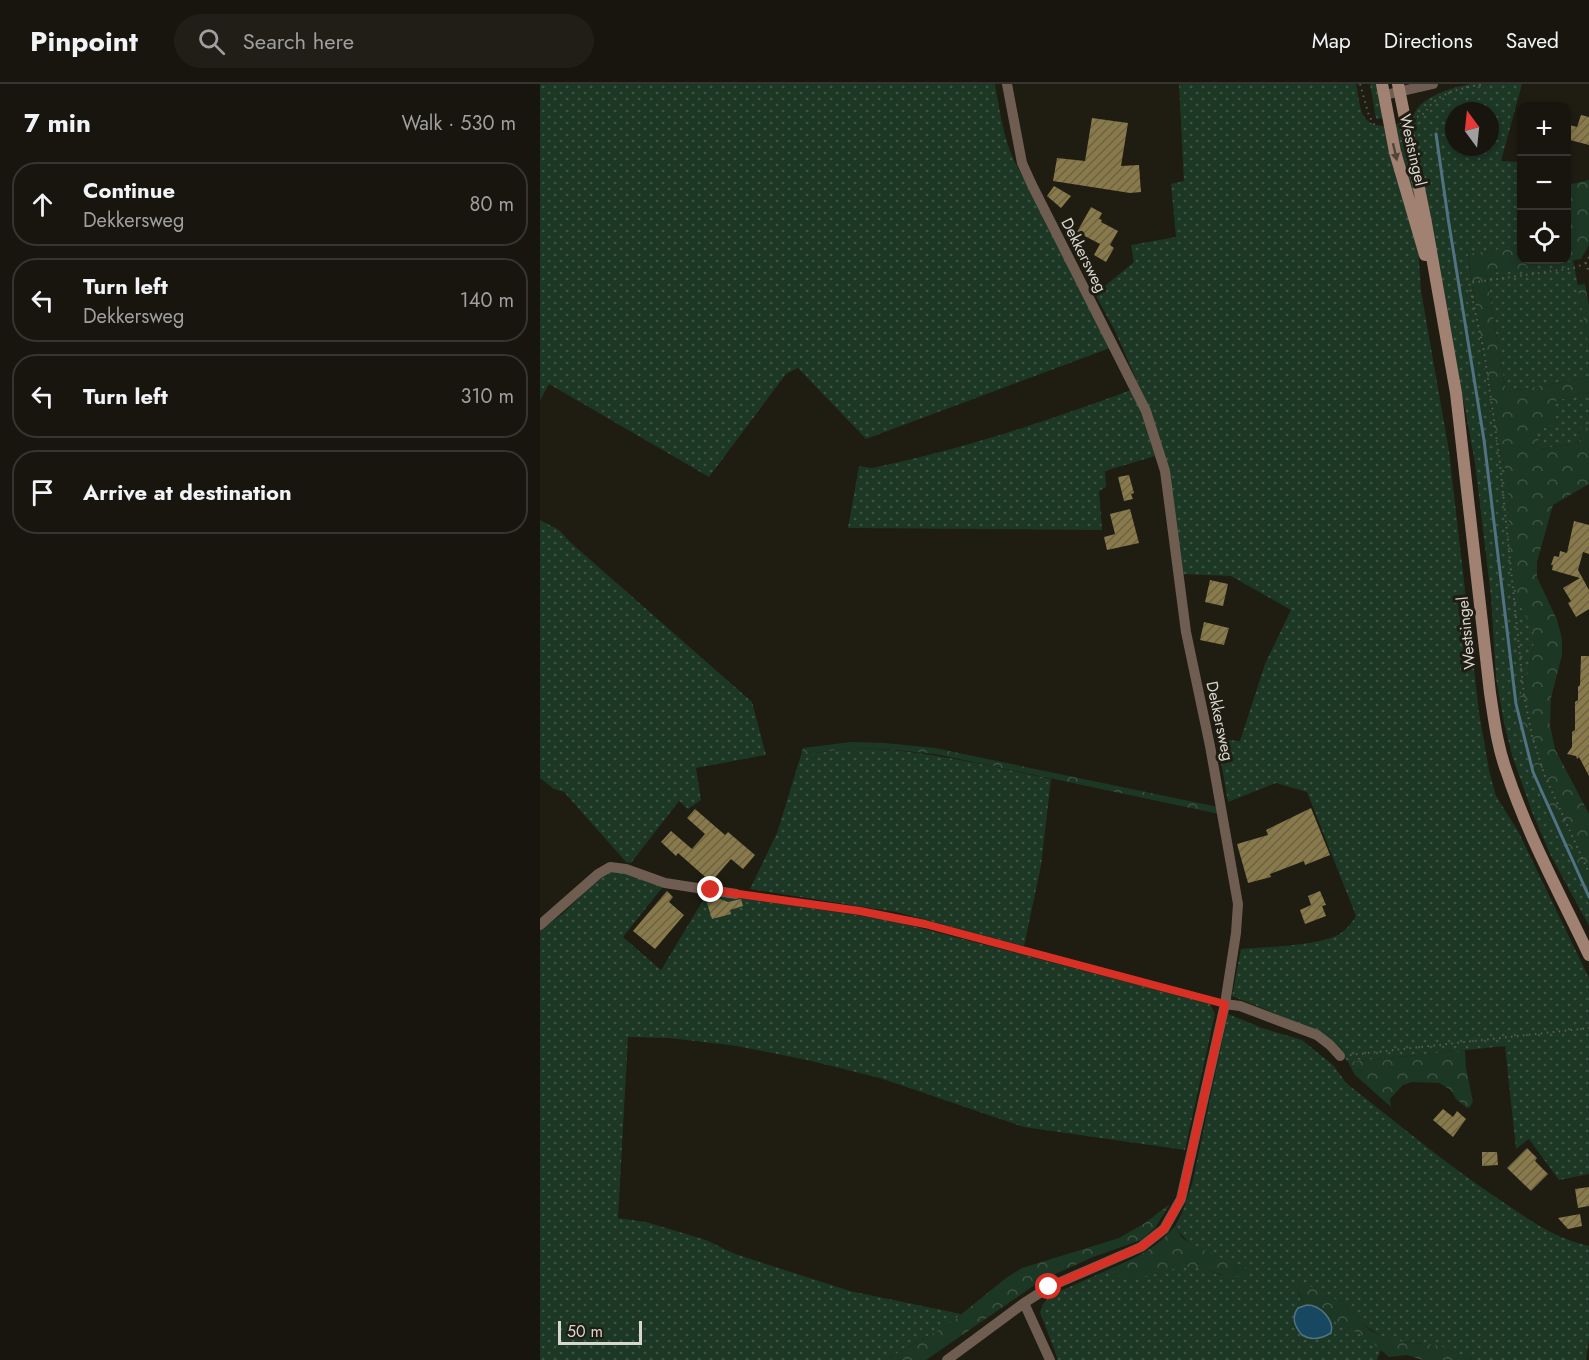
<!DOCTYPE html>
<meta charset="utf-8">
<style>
:root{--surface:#17150e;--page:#201e17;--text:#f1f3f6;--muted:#9e9f9e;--line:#36342e}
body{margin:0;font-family:Jost,sans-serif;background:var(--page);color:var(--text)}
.controls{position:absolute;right:18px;top:18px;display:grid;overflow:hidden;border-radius:12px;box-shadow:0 3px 9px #0003}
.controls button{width:54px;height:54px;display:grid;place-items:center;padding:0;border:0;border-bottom:2px solid var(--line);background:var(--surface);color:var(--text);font:30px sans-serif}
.compass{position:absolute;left:905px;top:18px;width:54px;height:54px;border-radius:50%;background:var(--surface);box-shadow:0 3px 9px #0003;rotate:345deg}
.scale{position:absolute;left:18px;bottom:15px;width:84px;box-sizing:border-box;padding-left:6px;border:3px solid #d8d6d0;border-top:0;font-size:16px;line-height:21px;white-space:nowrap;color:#d8d6d0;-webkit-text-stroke:4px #1f1c12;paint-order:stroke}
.stop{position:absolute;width:18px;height:18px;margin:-14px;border:4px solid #d93025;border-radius:50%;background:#fff}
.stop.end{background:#d93025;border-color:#fff;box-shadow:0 2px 6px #0008}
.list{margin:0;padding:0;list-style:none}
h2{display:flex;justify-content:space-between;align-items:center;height:78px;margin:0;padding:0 24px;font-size:26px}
h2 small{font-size:20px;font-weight:400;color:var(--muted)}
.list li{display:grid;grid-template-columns:39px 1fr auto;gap:18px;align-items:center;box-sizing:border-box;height:84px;margin:0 12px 12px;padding:0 12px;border:2px solid var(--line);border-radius:24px}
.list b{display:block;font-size:22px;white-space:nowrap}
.list p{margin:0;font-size:20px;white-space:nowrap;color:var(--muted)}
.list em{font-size:20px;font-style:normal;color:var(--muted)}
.icon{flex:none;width:33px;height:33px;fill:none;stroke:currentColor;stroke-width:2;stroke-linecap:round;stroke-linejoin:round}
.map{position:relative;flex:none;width:1049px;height:1276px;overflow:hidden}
header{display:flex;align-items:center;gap:36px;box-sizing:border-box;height:84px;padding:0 30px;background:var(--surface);border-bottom:2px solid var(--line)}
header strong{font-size:28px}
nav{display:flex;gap:33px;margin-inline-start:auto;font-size:21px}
.search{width:420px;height:54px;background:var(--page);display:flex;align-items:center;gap:15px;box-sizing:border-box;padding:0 21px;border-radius:33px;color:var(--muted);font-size:22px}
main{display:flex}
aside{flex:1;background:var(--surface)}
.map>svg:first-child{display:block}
.green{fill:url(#green-dots);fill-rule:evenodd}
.forest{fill:url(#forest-crowns)}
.water{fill:#174761;stroke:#517282;stroke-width:1.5}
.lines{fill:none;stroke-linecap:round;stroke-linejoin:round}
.stream{stroke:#517282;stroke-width:3}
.building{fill:url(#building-hatch)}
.path{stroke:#5d5b52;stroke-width:2;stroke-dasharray:1.5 4.5;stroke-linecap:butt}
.minor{stroke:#705d52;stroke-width:10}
.secondary{stroke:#a18171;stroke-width:12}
.oneway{fill:#534438}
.route{stroke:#d93025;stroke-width:8}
.labels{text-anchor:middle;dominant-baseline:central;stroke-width:6;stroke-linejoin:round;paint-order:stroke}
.street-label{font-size:16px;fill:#d8d6d0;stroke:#1f1c12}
</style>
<header>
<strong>Pinpoint</strong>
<div class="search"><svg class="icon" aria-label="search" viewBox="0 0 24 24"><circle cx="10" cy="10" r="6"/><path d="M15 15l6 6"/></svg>Search here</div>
<nav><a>Map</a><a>Directions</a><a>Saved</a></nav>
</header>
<main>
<aside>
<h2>7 min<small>Walk · 530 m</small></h2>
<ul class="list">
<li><svg class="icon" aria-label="ahead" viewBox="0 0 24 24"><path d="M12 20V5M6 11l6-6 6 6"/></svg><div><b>Continue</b><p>Dekkersweg</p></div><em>80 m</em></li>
<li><svg class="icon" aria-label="left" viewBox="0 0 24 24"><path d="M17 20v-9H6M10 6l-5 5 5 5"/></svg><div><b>Turn left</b><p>Dekkersweg</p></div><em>140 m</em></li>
<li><svg class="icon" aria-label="left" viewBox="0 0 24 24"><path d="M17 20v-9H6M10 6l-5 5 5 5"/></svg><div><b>Turn left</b></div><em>310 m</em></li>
<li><svg class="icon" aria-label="arrive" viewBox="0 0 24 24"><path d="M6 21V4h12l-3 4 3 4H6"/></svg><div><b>Arrive at destination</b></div></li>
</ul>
</aside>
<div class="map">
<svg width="1049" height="1276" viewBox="0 0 1049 1276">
<defs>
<pattern id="green-dots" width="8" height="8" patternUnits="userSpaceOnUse" patternTransform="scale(1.5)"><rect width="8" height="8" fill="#1d3725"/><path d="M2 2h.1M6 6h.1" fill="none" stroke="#3d5344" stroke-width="1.8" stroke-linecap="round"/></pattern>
<pattern id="forest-crowns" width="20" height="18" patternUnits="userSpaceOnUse" patternTransform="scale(1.5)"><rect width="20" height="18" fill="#1d3725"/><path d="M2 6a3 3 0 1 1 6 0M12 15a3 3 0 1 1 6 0" fill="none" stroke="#3d5344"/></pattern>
<pattern id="building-hatch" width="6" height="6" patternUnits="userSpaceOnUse" patternTransform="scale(1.5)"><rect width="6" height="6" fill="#887a4b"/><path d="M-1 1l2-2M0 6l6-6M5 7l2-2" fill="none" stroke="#6c6346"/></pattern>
</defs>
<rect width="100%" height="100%" fill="#1f1c12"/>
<path class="green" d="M 0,0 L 455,0 C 463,46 466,70 493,109 L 570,264 L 326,355 L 258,284 L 246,290 L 169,393 L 9,300 L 0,317 Z
M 639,0 L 816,0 C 821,22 818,42 846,42 L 878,161 L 881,207 L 909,367 L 939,628 L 949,686 L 956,712 L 978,747 L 1049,894 L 1049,1090 L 1019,1096 L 989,1055 L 976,1065 L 965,962 L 808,978 L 780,948 L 692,912 L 701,865 C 726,863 781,862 801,849 C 807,845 812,838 816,832 L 767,708 L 736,699 L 688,718 L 677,655 L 700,657 L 725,580 L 751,526 L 691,492 L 642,490 L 609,325 L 576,249 L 555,210 L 594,178 L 591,161 L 636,153 L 631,100 L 644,97 Z
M 830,0 L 839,0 L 845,34 L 836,35 Z
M 931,0 L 982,0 L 961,77 L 979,78 L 981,87 L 981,162 L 928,171 L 953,342 L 968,395 L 969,451 L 995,555 L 983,606 L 976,620 L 996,698 L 1008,730 L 1049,815 L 1049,842 L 1011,772 L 992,728 L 972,671 L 964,639 L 956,594 L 951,513 L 935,379 L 875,54 C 874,48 872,41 873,35 C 875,14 913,3 931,0 ZM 914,27 L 950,27 L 950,63 L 914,63 Z
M 863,39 L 883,147 L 853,41 Z
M 1033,175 L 1049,263 L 1049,293 L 966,308 L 946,189 Z
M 591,306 L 604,334 L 615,372 L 565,387 L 566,403 L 559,407 L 562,446 L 308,444 L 319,382 L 332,384 C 421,366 507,337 591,306 Z
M 1049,308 L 1049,343 L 1039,345 L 1041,358 L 1000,365 L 995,346 L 1016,340 L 1011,318 Z
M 0,436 L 19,446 L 30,458 L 212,618 L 226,671 L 156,684 L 161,716 L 148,725 L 139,717 L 91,779 L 86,778 L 24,708 L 14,705 L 0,694 Z
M 312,664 C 382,665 444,681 511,695 L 501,782 L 484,862 L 356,828 L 210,805 L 237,749 L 261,671 Z
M 77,787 L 125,800 L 83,853 L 121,886 L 165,813 L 169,809 L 350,836 L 670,920 L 675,930 L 645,1066 L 484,1043 L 340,994 L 267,976 L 197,962 L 130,954 L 88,953 L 78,1134 L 106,1138 L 166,1156 L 195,1170 L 310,1207 L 421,1230 L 408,1241 L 345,1276 L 0,1276 L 0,846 L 22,830 L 66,788 Z
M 688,930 L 722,944 L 762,956 L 794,982 L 806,999 C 857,1039 906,1080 960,1116 C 988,1135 1015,1155 1049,1162 L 1049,1255 L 1046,1276 L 933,1276 L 895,1261 L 853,1257 L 841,1252 L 819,1238 L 806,1224 L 757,1207 L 765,1221 L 758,1224 L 791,1239 L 786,1232 C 804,1240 829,1250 841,1266 L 837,1276 L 518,1276 L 500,1228 L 503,1220 L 511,1211 L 563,1188 L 593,1194 L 634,1183 L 659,1183 L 681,1191 L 710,1187 C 684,1173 652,1170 635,1142 L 642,1129 L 652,1100 Z"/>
<path class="forest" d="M 1049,96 L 1049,161 L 1041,175 L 946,190 L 966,308 L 1049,293 L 1049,308 L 1012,318 L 1016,340 L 996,347 L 1001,365 L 1041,358 L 1039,345 L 1049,343 L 1049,400 L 1013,421 L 997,478 L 997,493 L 1017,536 L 1022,555 L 1022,571 L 1011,614 L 1010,641 L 1015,665 L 1049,730 L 1049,815 L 1008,730 L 996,698 L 978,632 L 976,620 L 983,606 L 995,555 L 993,547 L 979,519 L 974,500 L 969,470 L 968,395 L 953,342 L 928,170 L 981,162 L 981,176 L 1026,176 L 1027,101 Z
M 1045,200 L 1049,222 L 1049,263 L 1037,201 Z
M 311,658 L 345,659 L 395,664 L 678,723 L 679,730 L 395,670 L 345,665 L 312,664 L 261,671 L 263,664 Z
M 925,966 L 926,984 L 933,1018 L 930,1023 L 927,1024 L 916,1015 L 911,1006 L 899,999 L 872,998 L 863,1001 L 850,1015 L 851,1023 L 815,991 L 808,978 Z
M 630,1120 L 615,1144 L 601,1156 L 553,1173 L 502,1196 L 386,1276 L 345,1276 L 408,1241 L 466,1194 L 482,1184 L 579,1154 L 605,1139 Z
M 635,1142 L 642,1154 L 659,1164 L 711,1187 C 690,1201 674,1184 652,1183 C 631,1182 615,1193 596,1194 C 585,1195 573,1190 563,1188 C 593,1175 614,1167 635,1142 Z
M 759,1199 C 778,1204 793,1211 807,1225 C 818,1235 825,1245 839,1251 C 857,1260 875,1258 894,1261 C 907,1263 920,1270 933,1276 L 883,1276 L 867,1271 L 849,1273 L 827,1254 L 786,1232 L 779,1224 L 765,1221 L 757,1206 Z"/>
<path class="water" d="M 767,1221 C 780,1221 795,1236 791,1249 C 781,1255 772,1257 762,1251 C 755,1243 751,1233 758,1224 Z"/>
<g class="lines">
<path class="stream" d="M 896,50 L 908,134 L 944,356 L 976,620 L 993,688 L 1049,813"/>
</g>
<path class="building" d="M 1041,31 L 1049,33 L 1049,61 L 1026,55 L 1026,40 L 1037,43 Z
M 552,34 L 588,39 L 581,82 L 599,81 L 601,108 L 590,109 L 513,97 L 517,74 L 545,77 Z
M 514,102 L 531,112 L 521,124 L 507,112 Z
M 551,123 L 562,129 L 559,135 L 562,136 L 561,138 L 578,147 L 570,161 L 574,164 L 566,178 L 554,171 L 560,160 L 537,148 Z
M 589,391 L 594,409 L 591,410 L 593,415 L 584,417 L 578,393 Z
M 590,425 L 599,459 L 567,466 L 564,453 L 575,450 L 570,430 Z
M 1034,437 L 1049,441 L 1049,470 L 1043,468 L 1038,486 L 1049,506 L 1049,525 L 1036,533 L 1028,519 L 1031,517 L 1023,504 L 1040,494 L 1012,486 L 1013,481 L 1011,481 L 1014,472 L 1019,473 L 1020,467 L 1027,469 Z
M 670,496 L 688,500 L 683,522 L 665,518 Z
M 664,538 L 689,544 L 684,561 L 660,556 Z
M 1041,572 L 1049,572 L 1049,692 L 1039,673 L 1037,675 L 1036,672 L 1027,670 L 1032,663 L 1032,648 L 1035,646 L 1035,618 L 1038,616 L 1038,603 L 1040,601 Z
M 771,724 L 790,771 L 765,781 L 764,777 L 730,790 L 731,793 L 708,799 L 697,760 L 728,751 L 726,746 Z
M 155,725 L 185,751 L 188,748 L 215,771 L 203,785 L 191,775 L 171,798 L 138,769 L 136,772 L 121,758 L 131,747 L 152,765 L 165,750 L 147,734 Z
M 127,807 L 133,813 L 129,818 L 144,831 L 115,865 L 93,847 Z
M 780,807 L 786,821 L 782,822 L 786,832 L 765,840 L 760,826 L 771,821 L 768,812 Z
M 180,815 L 188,818 L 201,815 L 203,822 L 190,826 L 191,830 L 172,835 L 167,819 Z
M 903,1025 L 913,1033 L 917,1027 L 926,1035 L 913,1053 L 893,1036 Z
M 987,1064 L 997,1074 L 995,1077 L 1008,1090 L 991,1107 L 967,1084 Z
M 942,1068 L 957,1068 L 958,1081 L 942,1082 Z
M 1049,1103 L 1049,1122 L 1038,1124 L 1035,1105 Z
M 1040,1130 L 1042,1142 L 1028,1145 L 1018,1134 Z"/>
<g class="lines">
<path class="path" d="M 820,0 L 829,32 L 834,40 L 839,40
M 877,33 C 887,30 887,23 895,17 C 908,6 928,3 945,0
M 1049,173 L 1046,179 L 1049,189
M 1046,179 L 1034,184 L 929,199 L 944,268 L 959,371 L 984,611 L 992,652 L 1004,690 L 1049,789
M 205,811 L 320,827 L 385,840 L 676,918
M 810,971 L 1049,944"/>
<path class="minor" d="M 845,11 L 893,0
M 0,841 L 58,790 L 70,783 L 86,785 L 125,799 L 196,810
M 685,920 L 700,922 L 777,951 L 790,961 L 800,972
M 484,1219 L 510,1276
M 407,1276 L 484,1219 L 509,1203 L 601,1163 L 624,1145 L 641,1115 L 685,920 L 696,849 L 698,820 L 670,662 L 646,548 L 625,387 L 606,327 L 492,101 L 482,79 L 467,0"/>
<path class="secondary" d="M 842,0 L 855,68 L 885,171
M 858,0 L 886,139 L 916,309 L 950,609 C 954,635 957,661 966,686 C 987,750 1020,810 1049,871"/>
</g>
<defs><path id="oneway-solid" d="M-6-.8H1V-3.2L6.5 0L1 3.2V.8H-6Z" transform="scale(1.5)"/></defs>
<use class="oneway" href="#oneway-solid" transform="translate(855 68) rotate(77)"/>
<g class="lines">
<path class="route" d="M 171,806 L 320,827 L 385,840 L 685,920 L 641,1115 L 624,1145 L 601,1163 L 509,1203"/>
</g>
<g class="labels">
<g class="street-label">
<text transform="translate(873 66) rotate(77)">Westsingel</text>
<text transform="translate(544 171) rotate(63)">Dekkersweg</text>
<text transform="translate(926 549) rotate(-96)">Westsingel</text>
<text transform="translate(680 637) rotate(78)">Dekkersweg</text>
</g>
</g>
</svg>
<div class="controls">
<button>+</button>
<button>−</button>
<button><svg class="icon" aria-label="locate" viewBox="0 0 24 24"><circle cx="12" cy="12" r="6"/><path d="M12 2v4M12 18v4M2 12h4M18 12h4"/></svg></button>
</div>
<svg class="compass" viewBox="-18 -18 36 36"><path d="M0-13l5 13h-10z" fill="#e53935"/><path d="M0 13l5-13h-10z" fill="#9e9f9e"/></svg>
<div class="scale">50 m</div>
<div class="stop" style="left:509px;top:1203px"></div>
<div class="stop end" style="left:171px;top:806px"></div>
</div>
</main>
